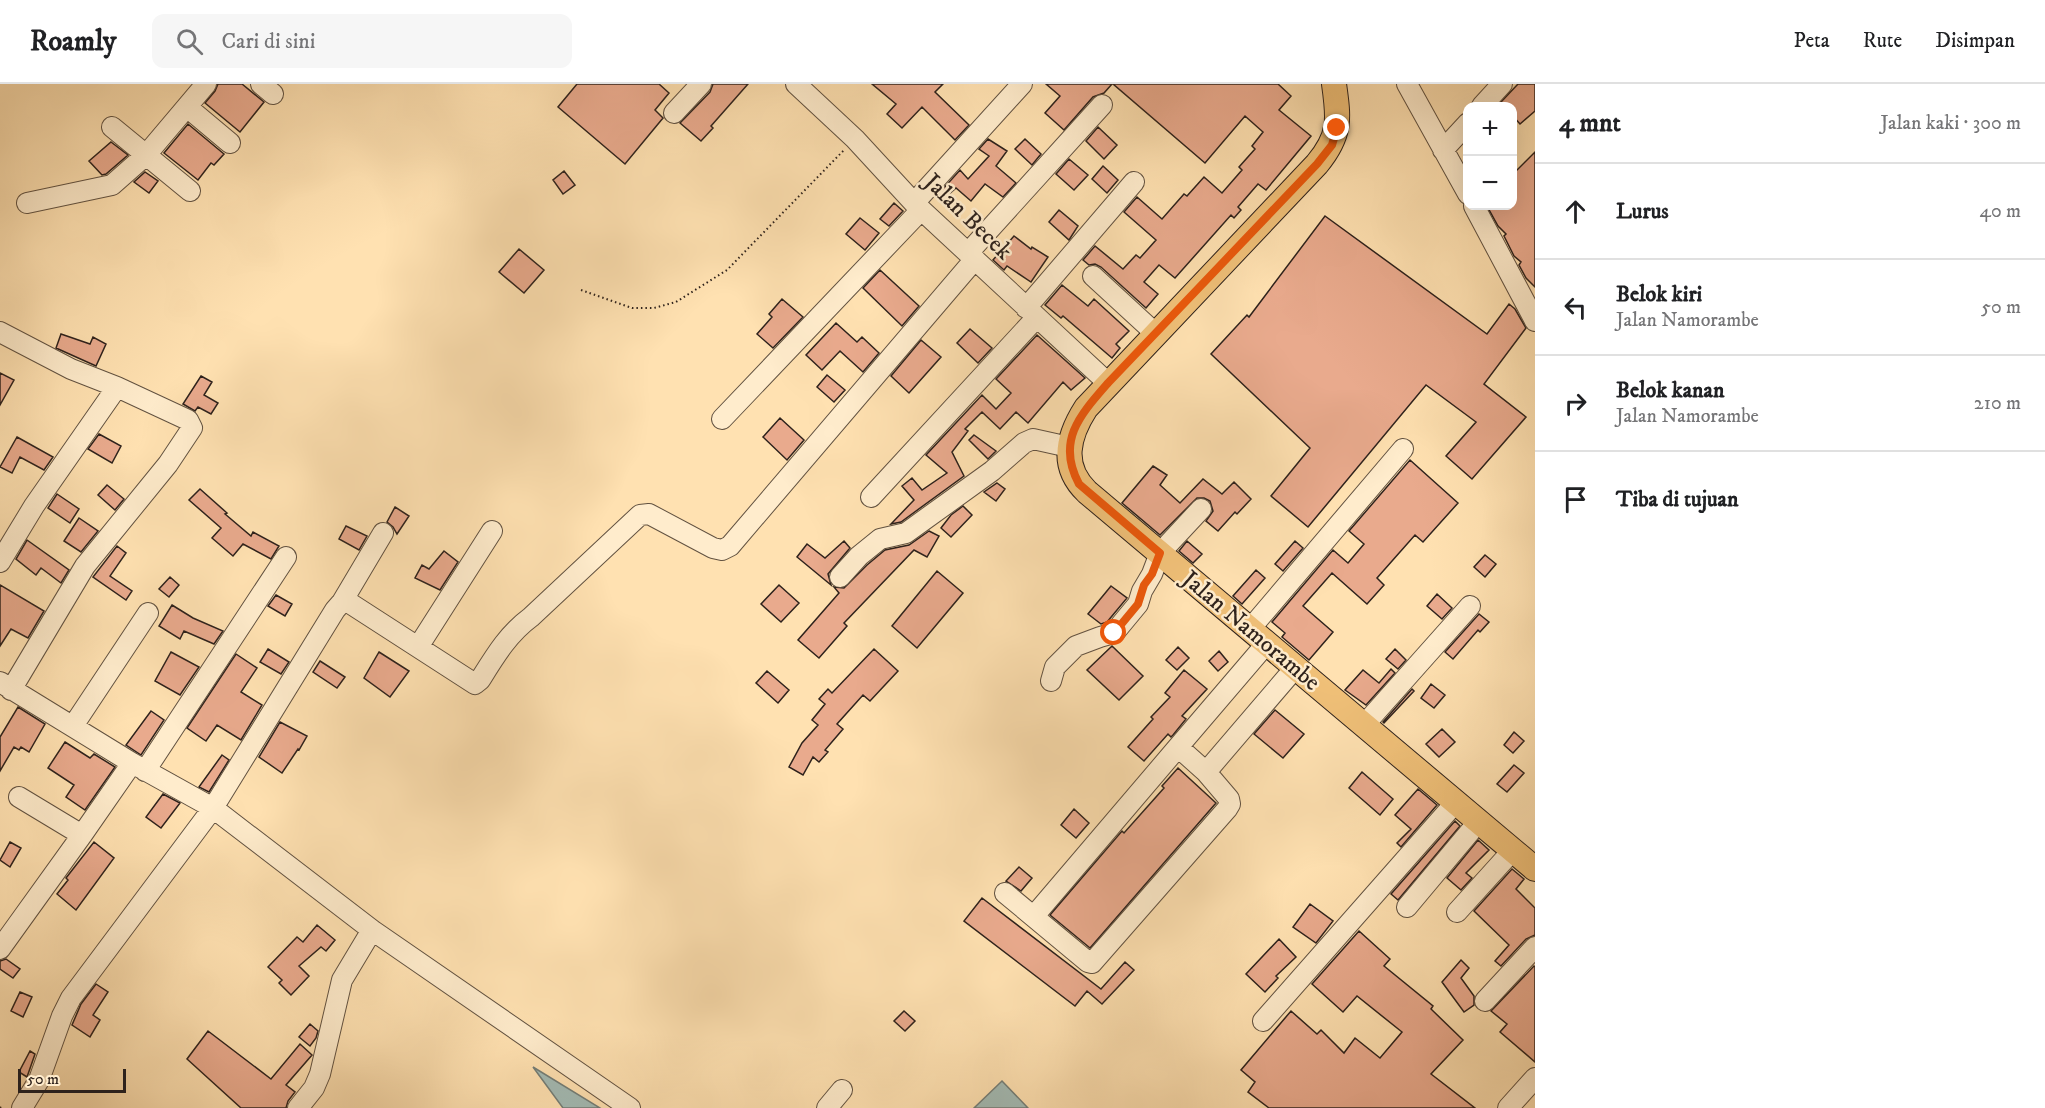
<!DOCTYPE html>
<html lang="id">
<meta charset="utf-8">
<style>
:root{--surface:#fff;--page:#f6f6f6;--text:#202124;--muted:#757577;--line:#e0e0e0}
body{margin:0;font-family:"IM FELL DW Pica",serif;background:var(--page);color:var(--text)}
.controls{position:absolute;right:18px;top:18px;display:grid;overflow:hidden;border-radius:12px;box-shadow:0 6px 24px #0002}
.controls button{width:54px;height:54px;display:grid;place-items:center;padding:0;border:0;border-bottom:2px solid var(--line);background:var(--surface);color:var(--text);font:30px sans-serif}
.scale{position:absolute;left:18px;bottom:15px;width:108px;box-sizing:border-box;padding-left:6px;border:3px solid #2e221c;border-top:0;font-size:16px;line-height:21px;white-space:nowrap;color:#2e221c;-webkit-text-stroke:4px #ffeccc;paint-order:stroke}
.stop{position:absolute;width:18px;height:18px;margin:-14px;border:4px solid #ea580c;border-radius:50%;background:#fff}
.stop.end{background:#ea580c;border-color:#fff;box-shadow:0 2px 6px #0008}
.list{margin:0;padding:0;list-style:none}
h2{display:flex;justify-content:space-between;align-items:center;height:78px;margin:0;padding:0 24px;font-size:26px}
h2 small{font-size:20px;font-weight:400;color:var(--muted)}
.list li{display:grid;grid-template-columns:39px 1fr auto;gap:18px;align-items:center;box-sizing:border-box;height:96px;padding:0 24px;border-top:2px solid var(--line)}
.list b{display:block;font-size:22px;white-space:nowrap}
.list p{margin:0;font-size:20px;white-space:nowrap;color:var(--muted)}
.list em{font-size:20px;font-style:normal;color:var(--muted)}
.icon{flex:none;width:33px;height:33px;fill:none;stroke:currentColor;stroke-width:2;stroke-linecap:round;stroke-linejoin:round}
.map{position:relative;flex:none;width:1535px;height:1024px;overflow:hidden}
header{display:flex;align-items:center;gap:36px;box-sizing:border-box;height:84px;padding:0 30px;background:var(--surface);border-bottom:2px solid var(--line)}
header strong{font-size:28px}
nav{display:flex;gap:33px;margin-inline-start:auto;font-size:21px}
.search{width:420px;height:54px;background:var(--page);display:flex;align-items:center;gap:15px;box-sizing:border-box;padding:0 21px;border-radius:12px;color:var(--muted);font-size:22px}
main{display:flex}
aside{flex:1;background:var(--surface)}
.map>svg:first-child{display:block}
.water{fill:#a3bbb5;stroke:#747e78;stroke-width:1.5}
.building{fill:#e9aa8d;stroke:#2e221c;stroke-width:1.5}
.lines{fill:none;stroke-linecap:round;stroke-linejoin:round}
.minor-casing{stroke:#625241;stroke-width:22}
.major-casing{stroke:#2e221c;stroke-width:26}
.path{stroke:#2e221c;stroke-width:2;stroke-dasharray:1.5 3;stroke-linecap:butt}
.minor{stroke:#ffeccc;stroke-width:20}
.major{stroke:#f0c078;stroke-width:24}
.route{stroke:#ea580c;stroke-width:8}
.labels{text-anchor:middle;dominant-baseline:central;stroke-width:5;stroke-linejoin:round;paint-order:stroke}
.street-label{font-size:24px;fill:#2e221c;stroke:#ffeccc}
</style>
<header>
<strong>Roamly</strong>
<div class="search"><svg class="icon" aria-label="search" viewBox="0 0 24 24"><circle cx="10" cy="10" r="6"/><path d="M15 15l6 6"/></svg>Cari di sini</div>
<nav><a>Peta</a><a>Rute</a><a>Disimpan</a></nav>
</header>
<main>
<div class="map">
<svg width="1535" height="1024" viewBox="0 0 1535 1024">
<rect width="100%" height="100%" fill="#ffe1b1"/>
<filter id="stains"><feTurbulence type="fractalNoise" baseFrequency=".00333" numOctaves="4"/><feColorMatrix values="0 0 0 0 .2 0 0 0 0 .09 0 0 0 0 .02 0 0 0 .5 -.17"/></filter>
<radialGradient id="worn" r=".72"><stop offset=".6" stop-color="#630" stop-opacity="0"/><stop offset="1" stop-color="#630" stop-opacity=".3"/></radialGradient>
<path class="water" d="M 533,983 L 600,1024 L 563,1024 Z
M 1002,997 L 1028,1024 L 974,1024 Z"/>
<path class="building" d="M 218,0 L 242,0 L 264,18 L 240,48 L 205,19 L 215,7 Z
M 577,0 L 659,0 L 669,9 L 655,26 L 663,34 L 625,80 L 558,23 Z
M 713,0 L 748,0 L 711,42 L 713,44 L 701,57 L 680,39 L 710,8 Z
M 872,0 L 943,0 L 935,8 L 969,41 L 955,56 L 922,23 L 902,44 L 887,30 L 896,20 Z
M 1046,0 L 1112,0 L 1104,9 L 1093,13 L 1064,46 L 1045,29 L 1060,12 Z
M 1113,0 L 1278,0 L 1291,12 L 1279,26 L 1311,52 L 1266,106 L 1258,100 L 1238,123 L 1241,126 L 1234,134 L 1231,131 L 1175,194 L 1159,181 L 1144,198 L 1158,210 L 1146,224 L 1101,183 L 1095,180 L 1089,181 L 1083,176 L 1095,162 L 1123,185 L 1136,171 L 1140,174 L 1156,156 L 1124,128 L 1137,113 L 1162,135 L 1184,110 L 1187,112 L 1204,93 L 1222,109 L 1242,86 L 1239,83 L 1255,65 L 1252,62 L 1263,48 L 1245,32 L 1205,79 Z
M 1518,0 L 1535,0 L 1535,27 L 1520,40 L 1512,31 L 1512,22 L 1505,22 L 1501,18 Z
M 188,40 L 224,70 L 214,81 L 211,79 L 198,96 L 164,69 Z
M 1098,43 L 1117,61 L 1104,75 L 1086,57 Z
M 988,55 L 1007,67 L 996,82 L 1016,99 L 1003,113 L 985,100 L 971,117 L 956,104 L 947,112 L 942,106 L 960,86 L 968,95 L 989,72 L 979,65 Z
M 1025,55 L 1041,70 L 1032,81 L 1015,65 Z
M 111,58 L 128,71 L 106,90 L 102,91 L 89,77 Z
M 1535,68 L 1535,203 L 1526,194 L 1519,181 L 1521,178 L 1514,172 L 1504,152 L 1506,150 L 1498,142 L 1487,122 L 1512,122 L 1512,91 Z
M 1069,75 L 1088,91 L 1074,106 L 1056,90 Z
M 1103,82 L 1118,96 L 1107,109 L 1092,95 Z
M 564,87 L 575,101 L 563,110 L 553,96 Z
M 145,88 L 158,97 L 149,109 L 134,98 Z
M 894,119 L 903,127 L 889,142 L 880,135 Z
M 1059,126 L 1078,142 L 1069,156 L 1049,138 Z
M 1325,132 L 1487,250 L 1509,220 L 1515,225 L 1526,244 L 1484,300 L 1526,333 L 1472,395 L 1446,372 L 1476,338 L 1426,301 L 1308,443 L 1271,412 L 1310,364 L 1211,270 L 1247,231 L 1249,233 Z
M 860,134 L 879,149 L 865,166 L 846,150 Z
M 1014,152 L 1031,165 L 1032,163 L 1048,173 L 1031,198 L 1007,182 L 1004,186 L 993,176 Z
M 519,165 L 544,186 L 524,209 L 499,188 Z
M 880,186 L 919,222 L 902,242 L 863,204 Z
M 1062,201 L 1088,222 L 1094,215 L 1129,247 L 1116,260 L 1120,264 L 1112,274 L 1063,232 L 1061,234 L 1045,221 Z
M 782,215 L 803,233 L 773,264 L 757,250 L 772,233 L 769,230 Z
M 836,239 L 857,258 L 862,253 L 879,269 L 863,288 L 840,267 L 822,286 L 806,271 Z
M 970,245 L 992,264 L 978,279 L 957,259 Z
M 61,250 L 90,260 L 93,253 L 106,260 L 96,282 L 56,264 Z
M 1037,251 L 1085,294 L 1071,306 L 1063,298 L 1028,339 L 1016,328 L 1000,345 L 982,328 L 965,345 L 968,347 L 952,368 L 964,392 L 901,438 L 891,440 L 914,416 L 902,402 L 912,394 L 922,406 L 947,389 L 926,371 L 982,311 L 996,325 L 1011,309 L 996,295 Z
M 921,256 L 941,273 L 909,309 L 891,292 Z
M 0,289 L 14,296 L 0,321 Z
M 827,291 L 845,306 L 834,318 L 817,303 Z
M 201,292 L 212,298 L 204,311 L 218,319 L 211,330 L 198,323 L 195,327 L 183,320 Z
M 780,334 L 804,356 L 787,376 L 763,353 Z
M 99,350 L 121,362 L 112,379 L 88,365 Z
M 974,351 L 996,367 L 988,375 L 969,356 Z
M 17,353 L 53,373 L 44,386 L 20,373 L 12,389 L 0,383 Z
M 1410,376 L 1458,419 L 1423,458 L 1415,451 L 1377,494 L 1384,501 L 1367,520 L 1332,489 L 1303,522 L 1333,548 L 1309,576 L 1282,553 L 1285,549 L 1272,538 L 1333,466 L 1348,479 L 1364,460 L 1349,447 Z
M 1153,382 L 1167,391 L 1160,401 L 1180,419 L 1203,395 L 1222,410 L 1234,398 L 1251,415 L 1237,430 L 1235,428 L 1218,447 L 1206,437 L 1213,427 L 1210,417 L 1204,414 L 1197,414 L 1160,451 L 1122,419 Z
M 997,399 L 1005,405 L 996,417 L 984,408 Z
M 107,401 L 124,415 L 115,426 L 98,411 Z
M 200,405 L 227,429 L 225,430 L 251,452 L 253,448 L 279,462 L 271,475 L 243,460 L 233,472 L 212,454 L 221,444 L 189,416 Z
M 57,410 L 79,425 L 70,439 L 48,424 Z
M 963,422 L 972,431 L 951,453 L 941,444 L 951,431 Z
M 395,423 L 409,432 L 397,450 L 393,443 L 387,438 Z
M 79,434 L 98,447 L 81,468 L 64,457 Z
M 346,442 L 367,452 L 359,466 L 339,455 Z
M 929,447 L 939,452 L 927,473 L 914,466 L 844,539 L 847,542 L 819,574 L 798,556 L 839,509 L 834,503 L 844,504 L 867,481 L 885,466 L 909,461 Z
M 27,456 L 69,486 L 61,499 L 41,484 L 36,491 L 16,475 Z
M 844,457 L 850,464 L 828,490 L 831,501 L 797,473 L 807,460 L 825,474 Z
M 1187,457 L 1202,470 L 1193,479 L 1179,467 Z
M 1295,457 L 1303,464 L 1283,487 L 1275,480 Z
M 117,462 L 126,469 L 110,492 L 132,507 L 126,516 L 93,493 Z
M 444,467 L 458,478 L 440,506 L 415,494 L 422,481 L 429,485 Z
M 1485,471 L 1496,480 L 1485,493 L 1474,483 Z
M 1256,486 L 1265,494 L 1242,520 L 1233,512 Z
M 937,487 L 963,509 L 917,564 L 892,542 Z
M 170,493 L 179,501 L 169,513 L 159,505 Z
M 0,501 L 44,527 L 28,554 L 11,545 L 0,562 Z
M 779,501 L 799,519 L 781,538 L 761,520 Z
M 1111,502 L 1127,514 L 1107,538 L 1101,540 L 1088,530 Z
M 1437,510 L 1452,524 L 1442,535 L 1427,522 Z
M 276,511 L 292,520 L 285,532 L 268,522 Z
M 172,521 L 193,534 L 223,547 L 214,560 L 184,547 L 180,555 L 159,542 Z
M 1479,530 L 1489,538 L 1480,548 L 1478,546 L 1453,575 L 1445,568 Z
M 1112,562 L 1143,592 L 1119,616 L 1087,586 Z
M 1178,563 L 1189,574 L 1177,586 L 1166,576 Z
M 268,565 L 289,578 L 281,590 L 260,578 Z
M 874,565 L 898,587 L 870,617 L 863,611 L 837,640 L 843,645 L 825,666 L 828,668 L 819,678 L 813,673 L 803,691 L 789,683 L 802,659 L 818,641 L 812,636 L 825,620 L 819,615 L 828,605 L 832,609 Z
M 1395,565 L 1406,576 L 1398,585 L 1386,575 Z
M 1219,567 L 1228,578 L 1218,587 L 1209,577 Z
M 171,568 L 199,583 L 180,611 L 155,597 Z
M 379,568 L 409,587 L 390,613 L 364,594 Z
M 236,570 L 257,584 L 241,608 L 262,621 L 241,656 L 217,641 L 206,657 L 187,644 Z
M 320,577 L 345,593 L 337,604 L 313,588 Z
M 1391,585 L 1395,589 L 1366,621 L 1345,606 L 1363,586 L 1379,599 Z
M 1184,586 L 1207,605 L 1182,632 L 1186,635 L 1173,651 L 1171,653 L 1168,650 L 1144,677 L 1128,663 L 1153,635 L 1151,633 L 1170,613 L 1165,609 Z
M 767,587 L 789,606 L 778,619 L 756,599 Z
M 1431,600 L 1445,611 L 1434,624 L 1421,614 Z
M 1412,605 L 1414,607 L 1384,639 L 1383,638 Z
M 18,623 L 45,640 L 29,668 L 21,663 L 19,666 L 14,663 L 0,687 L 0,653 Z
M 1275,626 L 1304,650 L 1283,674 L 1254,650 Z
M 151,627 L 164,636 L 141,671 L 126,661 Z
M 280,638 L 307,652 L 299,666 L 298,665 L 282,689 L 259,673 Z
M 1442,645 L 1455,658 L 1439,673 L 1426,660 Z
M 1514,648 L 1524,657 L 1513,669 L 1504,661 Z
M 65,658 L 90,674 L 94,670 L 115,683 L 85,726 L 66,713 L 74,701 L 48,684 Z
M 222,671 L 229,676 L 209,708 L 199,703 Z
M 1514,681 L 1524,689 L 1507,708 L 1497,700 Z
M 1178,684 L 1216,719 L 1090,864 L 1050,831 L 1122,747 L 1124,749 L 1164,704 L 1162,702 Z
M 1362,688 L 1393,715 L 1380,731 L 1349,704 Z
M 1418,705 L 1437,721 L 1401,763 L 1397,759 L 1411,745 L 1395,731 Z
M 163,710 L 180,719 L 161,744 L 146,733 Z
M 1074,725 L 1089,739 L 1076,754 L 1061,741 Z
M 1455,737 L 1460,742 L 1398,816 L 1391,810 Z
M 1478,756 L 1489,766 L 1466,789 L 1472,794 L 1461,806 L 1447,794 Z
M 10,758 L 21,764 L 10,783 L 0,776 Z
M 94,758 L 114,774 L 76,826 L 57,810 L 68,796 L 66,794 Z
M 1019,783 L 1032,794 L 1021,807 L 1006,797 Z
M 1512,785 L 1524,795 L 1516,805 L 1535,824 L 1535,851 L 1526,855 L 1501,882 L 1495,877 L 1509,861 L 1474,827 Z
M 982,814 L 1101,905 L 1125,878 L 1134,886 L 1102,920 L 1087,907 L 1075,922 L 964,837 Z
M 1310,820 L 1333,837 L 1316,859 L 1293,843 Z
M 317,841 L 335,856 L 326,867 L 321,863 L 299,882 L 309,892 L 291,911 L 279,899 L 282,896 L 268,883 L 297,853 L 303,858 Z
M 1359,847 L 1390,875 L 1384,882 L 1433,922 L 1431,925 L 1463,956 L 1431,990 L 1475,1024 L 1269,1024 L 1248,1008 L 1255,998 L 1241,986 L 1291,927 L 1317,950 L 1321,946 L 1344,969 L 1355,954 L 1380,974 L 1402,948 L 1357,912 L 1343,928 L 1312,900 Z
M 1279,855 L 1296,873 L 1276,892 L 1278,894 L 1265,908 L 1246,890 Z
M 6,875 L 20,885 L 13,894 L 0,885 L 0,877 Z
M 1461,876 L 1469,884 L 1461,894 L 1474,912 L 1474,921 L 1464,928 L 1442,898 Z
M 1534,882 L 1535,883 L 1535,978 L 1500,948 L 1507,940 L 1491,927 Z
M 96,900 L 108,908 L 93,931 L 100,936 L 90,953 L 72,941 L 81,920 Z
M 20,908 L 32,913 L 23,933 L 11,927 Z
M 904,927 L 915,937 L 905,947 L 894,937 Z
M 310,940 L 318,947 L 316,954 L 310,962 L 299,953 Z
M 208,947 L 271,995 L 300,960 L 312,971 L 286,1001 L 295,1008 L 288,1017 L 286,1024 L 241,1024 L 187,975 Z
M 30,967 L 35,970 L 27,993 L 19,988 Z"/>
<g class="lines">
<g class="minor-casing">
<path id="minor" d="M 261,0 L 273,10
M 796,0 L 855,55 L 914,119 L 1108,299
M 1407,0 L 1468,110
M 1482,22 L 1502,0
M 187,23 L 230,59
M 674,29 L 701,0
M 112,43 L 190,107
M 1443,66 L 1468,39
M 27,119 L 112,101 L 146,71 L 206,0
M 914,119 L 1022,0
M 1474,122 L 1535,237
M 968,169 L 1102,21
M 1093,192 L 1155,249
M 1026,224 L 1134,98
M 0,248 L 71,285 L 117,303 L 188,336 L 192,344 L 168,380 L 85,482 L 11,606
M 722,335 L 921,126
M 871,413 L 1037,233
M 0,478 L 34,422 L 117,303
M 840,493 L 859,472 L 880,455 L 906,449 L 992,387 L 1024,359 L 1033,355 L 1069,363
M 342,518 L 348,518 L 475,600 L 480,596 C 495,572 508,550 531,533 L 640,431 L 649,430 L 713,464 L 722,466 L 730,462 L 975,175
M 1250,545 L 1403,365
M 418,563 L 492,447
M 1051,597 L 1055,583 L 1076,562 L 1100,553 L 1114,549 L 1138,520 L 1142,507 L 1152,490 L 1160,469 L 1201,425
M 0,598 L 132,679 L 213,724 L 372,846 L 630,1024
M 1365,640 L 1470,522
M 73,642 L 148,529
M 1178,663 L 1267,559
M 145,687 L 286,473
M 1206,688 L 1295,584
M 19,713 L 82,751
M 1005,809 L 1088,878 L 1092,879 L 1227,725 L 1230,720 L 1229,715 L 1206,688 L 1178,663 L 1034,832
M 1407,823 L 1479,737
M 1457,828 L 1513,766
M 0,865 L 82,751 L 132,679
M 1485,917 L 1535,863
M 1263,937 L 1456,718
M 22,1024 L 39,996 L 62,932 L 71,914 L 213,724 L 335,526 L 342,518 L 383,449
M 298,1024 L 314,1004 L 320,990 L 342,896 L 372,846
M 827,1024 L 842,1006
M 1508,1024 L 1535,994"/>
</g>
<g class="major-casing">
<path id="major" d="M 1334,0 C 1339,35 1341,51 1317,80 L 1086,324 C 1068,352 1060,382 1087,408 L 1535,785"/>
</g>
<path class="path" d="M 581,206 L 632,224 L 654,224 L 676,218 L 727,186 L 844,66
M 0,1023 L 1,1024"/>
<use href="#minor" class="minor"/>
<use href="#major" class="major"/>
</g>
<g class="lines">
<path class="route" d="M 1114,549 L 1138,520 L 1144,501 L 1152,490 L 1160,469 L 1079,400 C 1056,357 1080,331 1108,299 L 1317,80 L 1332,61 L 1337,44"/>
</g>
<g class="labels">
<g class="street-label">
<text transform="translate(968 133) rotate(44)">Jalan Becek</text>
<text transform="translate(1251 547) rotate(40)">Jalan Namorambe</text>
</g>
</g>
<rect width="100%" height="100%" filter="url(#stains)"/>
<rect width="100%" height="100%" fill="url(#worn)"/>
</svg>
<div class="controls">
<button>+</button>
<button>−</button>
</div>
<div class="scale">50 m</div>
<div class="stop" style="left:1114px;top:549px"></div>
<div class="stop end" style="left:1337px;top:44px"></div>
</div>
<aside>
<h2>4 mnt<small>Jalan kaki · 300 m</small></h2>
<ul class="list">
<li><svg class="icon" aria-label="ahead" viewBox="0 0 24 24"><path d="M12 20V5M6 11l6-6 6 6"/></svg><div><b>Lurus</b></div><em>40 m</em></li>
<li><svg class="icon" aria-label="left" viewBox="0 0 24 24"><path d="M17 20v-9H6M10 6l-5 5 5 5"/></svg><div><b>Belok kiri</b><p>Jalan Namorambe</p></div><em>50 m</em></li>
<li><svg class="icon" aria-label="right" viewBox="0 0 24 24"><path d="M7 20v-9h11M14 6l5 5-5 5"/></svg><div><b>Belok kanan</b><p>Jalan Namorambe</p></div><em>210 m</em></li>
<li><svg class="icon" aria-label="arrive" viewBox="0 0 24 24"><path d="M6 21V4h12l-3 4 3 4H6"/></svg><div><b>Tiba di tujuan</b></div></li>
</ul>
</aside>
</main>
